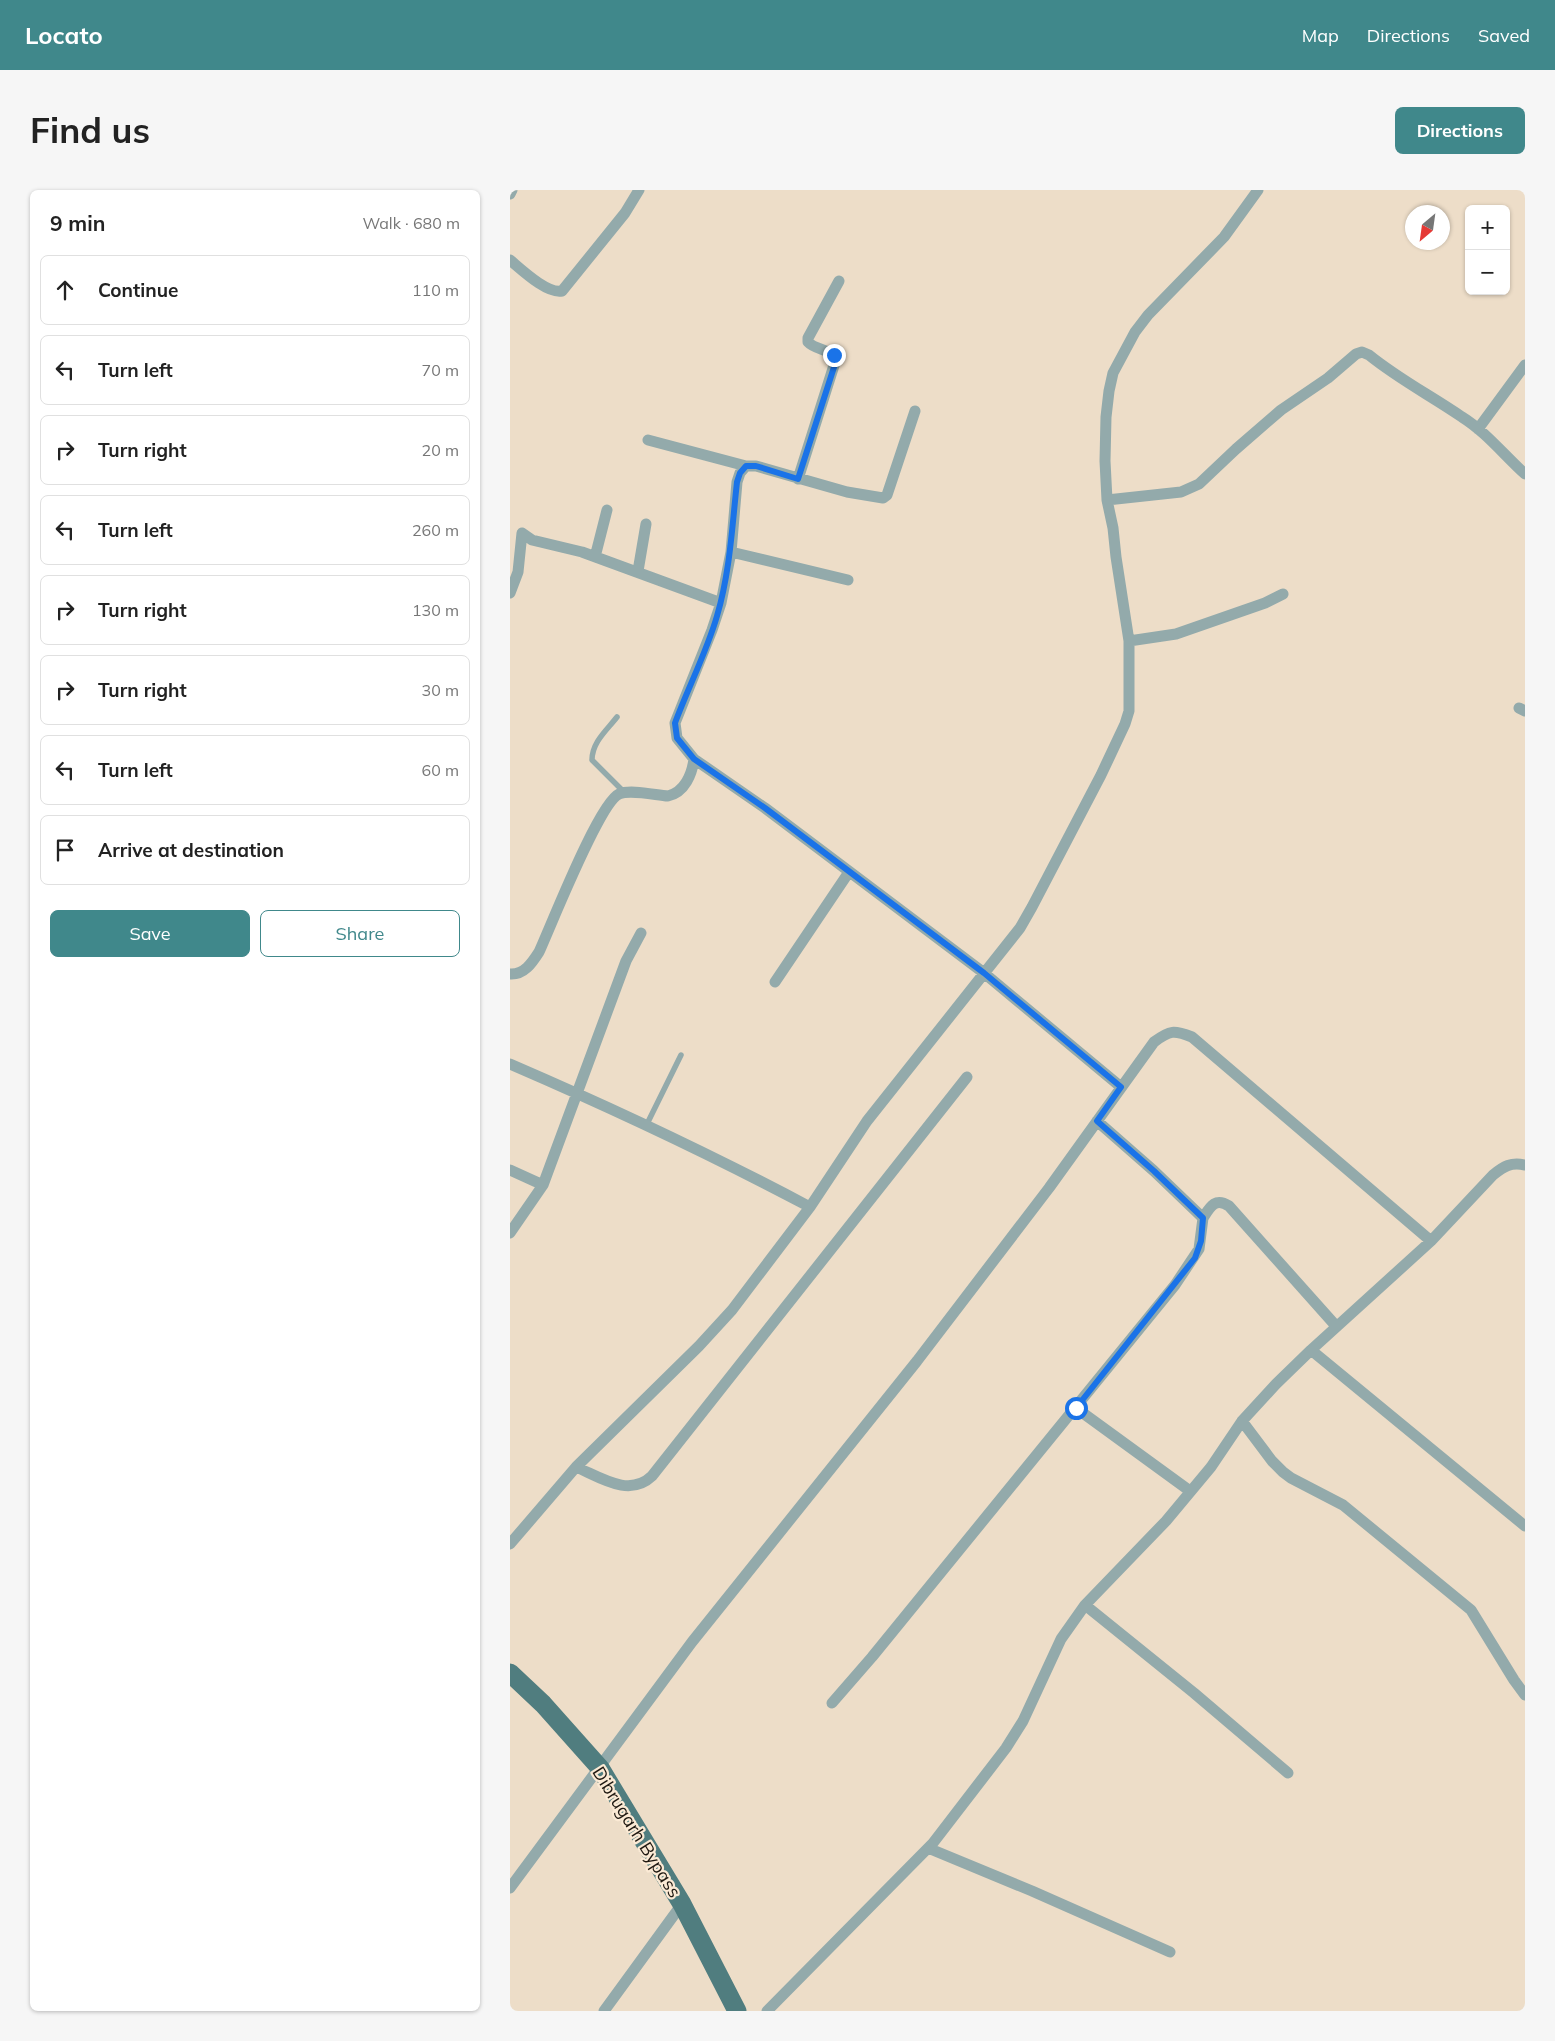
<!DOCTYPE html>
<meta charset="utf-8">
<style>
:root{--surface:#fff;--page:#f6f6f6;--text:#222;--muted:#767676;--line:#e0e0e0;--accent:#40888b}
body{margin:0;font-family:Mulish,sans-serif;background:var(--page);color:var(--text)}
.controls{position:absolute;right:15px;top:15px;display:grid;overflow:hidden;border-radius:8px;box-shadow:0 1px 4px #0004}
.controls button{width:45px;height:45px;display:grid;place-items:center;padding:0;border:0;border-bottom:1px solid var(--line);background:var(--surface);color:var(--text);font:25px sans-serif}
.compass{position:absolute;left:895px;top:15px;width:45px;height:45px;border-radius:50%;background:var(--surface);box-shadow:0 1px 4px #0004;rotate:209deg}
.stop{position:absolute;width:15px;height:15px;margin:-11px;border:4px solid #1a73e8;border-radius:50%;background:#fff}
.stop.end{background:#1a73e8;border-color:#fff;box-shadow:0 1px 5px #0008}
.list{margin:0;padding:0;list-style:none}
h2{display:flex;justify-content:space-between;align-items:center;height:65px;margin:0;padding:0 20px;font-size:21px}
h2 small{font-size:16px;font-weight:400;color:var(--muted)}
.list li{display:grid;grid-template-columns:32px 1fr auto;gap:15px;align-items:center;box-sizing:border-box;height:70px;margin:0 10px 10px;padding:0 10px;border:1px solid var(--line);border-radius:8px}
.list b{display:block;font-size:19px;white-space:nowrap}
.list em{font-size:16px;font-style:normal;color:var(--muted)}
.actions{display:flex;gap:10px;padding:15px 20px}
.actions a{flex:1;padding:11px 0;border:1px solid var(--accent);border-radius:8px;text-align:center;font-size:18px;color:var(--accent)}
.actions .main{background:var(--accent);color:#fff}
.icon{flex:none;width:28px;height:28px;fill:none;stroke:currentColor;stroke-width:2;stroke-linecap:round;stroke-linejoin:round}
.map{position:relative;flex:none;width:1015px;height:1821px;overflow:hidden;border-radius:8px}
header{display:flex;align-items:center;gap:30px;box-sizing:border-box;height:70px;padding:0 25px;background:var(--accent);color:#fff}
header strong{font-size:24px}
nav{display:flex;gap:28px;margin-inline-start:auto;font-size:18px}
.intro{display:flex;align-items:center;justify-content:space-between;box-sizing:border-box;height:120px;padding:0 30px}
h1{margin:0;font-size:35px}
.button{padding:12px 22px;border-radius:8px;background:var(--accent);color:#fff;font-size:18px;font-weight:700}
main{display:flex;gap:30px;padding:0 30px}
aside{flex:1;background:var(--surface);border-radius:8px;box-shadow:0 1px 4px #0004}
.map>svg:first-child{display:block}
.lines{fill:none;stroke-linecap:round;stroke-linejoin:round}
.lane{stroke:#93aaab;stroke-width:5.5}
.street{stroke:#93aaab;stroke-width:11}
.primary{stroke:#507d7f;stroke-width:19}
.route{stroke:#1a73e8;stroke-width:6}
.labels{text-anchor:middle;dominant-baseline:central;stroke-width:4.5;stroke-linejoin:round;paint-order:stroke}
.street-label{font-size:18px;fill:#1e1811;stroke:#fbead5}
</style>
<header>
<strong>Locato</strong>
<nav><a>Map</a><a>Directions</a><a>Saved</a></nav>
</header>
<div class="intro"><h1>Find us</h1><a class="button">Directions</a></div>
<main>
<aside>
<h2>9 min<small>Walk · 680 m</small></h2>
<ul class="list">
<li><svg class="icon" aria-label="ahead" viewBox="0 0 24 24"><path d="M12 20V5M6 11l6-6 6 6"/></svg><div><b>Continue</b></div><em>110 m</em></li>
<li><svg class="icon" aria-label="left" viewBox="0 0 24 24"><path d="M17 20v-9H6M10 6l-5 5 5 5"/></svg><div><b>Turn left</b></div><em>70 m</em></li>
<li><svg class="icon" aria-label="right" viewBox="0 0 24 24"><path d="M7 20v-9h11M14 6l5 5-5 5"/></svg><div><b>Turn right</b></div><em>20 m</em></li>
<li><svg class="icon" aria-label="left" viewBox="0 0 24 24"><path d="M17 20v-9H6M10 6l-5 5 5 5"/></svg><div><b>Turn left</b></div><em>260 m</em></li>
<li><svg class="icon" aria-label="right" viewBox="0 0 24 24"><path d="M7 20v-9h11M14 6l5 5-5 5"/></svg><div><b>Turn right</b></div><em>130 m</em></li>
<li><svg class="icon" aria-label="right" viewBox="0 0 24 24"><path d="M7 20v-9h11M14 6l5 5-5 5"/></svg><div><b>Turn right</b></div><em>30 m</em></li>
<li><svg class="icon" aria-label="left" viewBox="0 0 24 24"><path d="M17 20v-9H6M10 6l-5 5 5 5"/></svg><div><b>Turn left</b></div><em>60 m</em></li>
<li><svg class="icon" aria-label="arrive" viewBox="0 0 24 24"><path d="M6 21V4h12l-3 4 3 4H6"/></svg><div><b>Arrive at destination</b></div></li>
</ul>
<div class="actions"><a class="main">Save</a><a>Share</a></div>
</aside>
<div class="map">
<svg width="1015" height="1821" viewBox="0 0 1015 1821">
<rect width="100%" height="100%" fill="#edddc8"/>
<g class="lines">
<path class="lane" d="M 107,527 C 97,540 82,552 82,570 L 115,603
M 136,936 L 171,865"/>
<path class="street" d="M 0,4 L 2,0
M 0,70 C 12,80 37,104 52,101 L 115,23 L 129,0
M 968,239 L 1015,175
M 138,250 L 236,276
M 288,289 L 326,169 C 321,159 305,160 298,152 L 298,148 L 329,91
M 597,310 L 671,302 L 689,294 L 726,259 L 771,220 L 818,188 L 846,164 L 852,162 L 859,165 C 890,190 920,205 952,227 C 976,242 994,265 1015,284
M 221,362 L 338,390
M 85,367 L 97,320
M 128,381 L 136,334
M 0,403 L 8,382 L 12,343 L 22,350 L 72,362 L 211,413
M 619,451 L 666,444 L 755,413 L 773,404
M 1009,518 L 1015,521
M 184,569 L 255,618 L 474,783 L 611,897
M 0,784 C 14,785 22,773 29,762 C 41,736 89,613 109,604 C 120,599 145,605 158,606 C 175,602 182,584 184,569 L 167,548 L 165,533 L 202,440 L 211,413 L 221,362 L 227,292 L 230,283 L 236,276 L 246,276 L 337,302 L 373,308 L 377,305 L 405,221
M 265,792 L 339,682
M 0,874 C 102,918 202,965 300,1017
M 0,980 L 33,995
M 693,1028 C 700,1017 705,1007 719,1016 L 826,1136
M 0,1043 L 33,995 L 116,771 L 131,743
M 801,1160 L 1015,1336
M 566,1218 L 680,1301
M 732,1231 L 762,1271 L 773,1282 L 781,1288 L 833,1315 L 961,1420 L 1004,1490 L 1015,1505
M 66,1277 C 90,1287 119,1308 142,1286 L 457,887
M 0,1354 L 66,1277 L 189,1156 L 222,1120 L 300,1017 L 357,931 L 510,738 L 522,717 L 591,585 L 615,534 L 619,521 L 619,451 L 606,367 L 603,338 L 597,310 L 595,271 L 596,227 L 599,201 L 603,183 L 625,142 L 638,125 L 714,47 L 748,0
M 575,1415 L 684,1503 L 778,1583
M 322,1513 L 362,1467 L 665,1095 L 689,1059 L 693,1028 L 644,981 L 587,931
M 418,1658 L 522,1701 L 660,1762
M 0,1698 L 182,1452 L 407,1171 L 539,998 L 644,852 C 660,840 664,840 682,847 L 921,1051
M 94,1821 L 172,1714
M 257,1821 L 423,1653 L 496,1558 L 513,1531 L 551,1449 L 575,1415 L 656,1331 L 701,1277 L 732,1231 L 766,1194 L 801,1160 L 921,1051 L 983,985 C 994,976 1001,972 1015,975"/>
<path class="primary" d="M 0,1483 L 33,1514 L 90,1578 L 172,1714 L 227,1821"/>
</g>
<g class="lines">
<path class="route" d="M 324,165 L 326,169 L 325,174 L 288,289 L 246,276 L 236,276 L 230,283 L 227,292 C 222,337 220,382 207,426 C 197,461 178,498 165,533 L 167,548 L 184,569 L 255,618 L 474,783 L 611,897 L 587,931 L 644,981 L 693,1028 L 691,1051 L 685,1068 L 566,1218"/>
</g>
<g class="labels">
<g class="street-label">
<text transform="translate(127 1642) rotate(58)">Dibrugarh Bypass</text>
</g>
</g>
</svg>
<div class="controls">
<button>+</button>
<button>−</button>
</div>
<svg class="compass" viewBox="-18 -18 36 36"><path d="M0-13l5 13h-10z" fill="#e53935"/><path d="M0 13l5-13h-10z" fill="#767676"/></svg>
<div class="stop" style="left:566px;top:1218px"></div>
<div class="stop end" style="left:324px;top:165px"></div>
</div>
</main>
